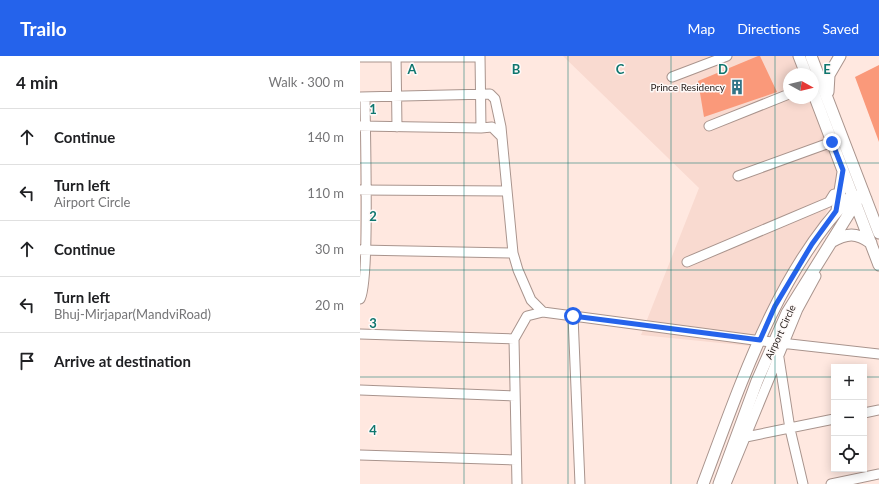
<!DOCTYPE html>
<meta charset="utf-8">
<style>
:root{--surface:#fff;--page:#f6f6f6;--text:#202124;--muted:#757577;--line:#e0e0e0;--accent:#2563eb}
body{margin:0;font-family:Lato,sans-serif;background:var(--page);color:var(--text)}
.controls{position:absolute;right:12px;bottom:12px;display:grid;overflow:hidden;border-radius:0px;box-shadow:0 2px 10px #0003}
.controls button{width:36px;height:36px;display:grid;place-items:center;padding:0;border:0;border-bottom:1px solid var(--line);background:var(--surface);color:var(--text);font:20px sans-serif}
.compass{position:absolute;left:423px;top:12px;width:36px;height:36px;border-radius:50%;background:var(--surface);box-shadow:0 2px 10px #0003;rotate:98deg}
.stop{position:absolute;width:12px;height:12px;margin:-9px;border:3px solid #2563eb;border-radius:50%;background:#fff}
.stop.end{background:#2563eb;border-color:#fff;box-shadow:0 1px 4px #0008}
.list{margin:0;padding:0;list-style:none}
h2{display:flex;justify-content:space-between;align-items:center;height:52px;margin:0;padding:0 16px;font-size:17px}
h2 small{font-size:13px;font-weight:400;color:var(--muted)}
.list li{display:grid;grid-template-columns:26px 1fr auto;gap:12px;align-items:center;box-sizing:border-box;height:56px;padding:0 16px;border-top:1px solid var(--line)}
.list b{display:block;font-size:15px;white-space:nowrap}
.list p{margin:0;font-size:13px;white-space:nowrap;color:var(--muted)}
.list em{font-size:13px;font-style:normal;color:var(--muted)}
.icon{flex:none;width:22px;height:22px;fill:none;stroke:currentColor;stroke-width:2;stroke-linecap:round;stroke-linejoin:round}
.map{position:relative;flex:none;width:519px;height:428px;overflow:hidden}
header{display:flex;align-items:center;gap:24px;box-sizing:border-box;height:56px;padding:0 20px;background:var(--accent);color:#fff}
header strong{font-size:19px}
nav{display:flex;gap:22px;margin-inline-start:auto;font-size:14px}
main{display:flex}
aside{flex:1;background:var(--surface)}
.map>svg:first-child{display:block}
.built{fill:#f9dad0}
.building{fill:#fa997a}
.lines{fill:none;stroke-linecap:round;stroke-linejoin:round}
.minor-casing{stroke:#a9948d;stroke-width:11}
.major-casing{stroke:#a9948d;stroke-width:13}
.minor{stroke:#fff;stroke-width:9}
.major{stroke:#fff;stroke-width:11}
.route{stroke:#2563eb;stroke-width:5}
.grid{fill:none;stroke:#0f766e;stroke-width:1;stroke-opacity:0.55}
.labels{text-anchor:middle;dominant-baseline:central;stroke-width:3;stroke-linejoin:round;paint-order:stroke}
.poi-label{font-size:10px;fill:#2b2320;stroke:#fef9f8;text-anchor:end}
.street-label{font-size:10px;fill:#2b2320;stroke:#fef9f8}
.grid-label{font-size:13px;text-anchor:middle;font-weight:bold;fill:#0f766e;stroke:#fef9f8;stroke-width:3;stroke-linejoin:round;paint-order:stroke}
</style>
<header>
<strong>Trailo</strong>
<nav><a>Map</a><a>Directions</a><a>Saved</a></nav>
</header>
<main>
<aside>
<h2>4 min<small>Walk · 300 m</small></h2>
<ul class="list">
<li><svg class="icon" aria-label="ahead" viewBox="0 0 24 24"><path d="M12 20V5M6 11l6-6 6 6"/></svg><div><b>Continue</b></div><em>140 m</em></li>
<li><svg class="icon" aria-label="left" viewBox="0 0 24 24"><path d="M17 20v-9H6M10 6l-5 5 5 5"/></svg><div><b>Turn left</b><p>Airport Circle</p></div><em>110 m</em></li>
<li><svg class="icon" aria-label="ahead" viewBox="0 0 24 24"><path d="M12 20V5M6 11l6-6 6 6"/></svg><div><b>Continue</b></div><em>30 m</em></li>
<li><svg class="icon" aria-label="left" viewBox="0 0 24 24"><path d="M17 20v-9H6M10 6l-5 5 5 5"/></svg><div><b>Turn left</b><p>Bhuj-Mirjapar(MandviRoad)</p></div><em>20 m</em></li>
<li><svg class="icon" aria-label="arrive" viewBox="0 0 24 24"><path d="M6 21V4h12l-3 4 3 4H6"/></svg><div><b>Arrive at destination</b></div></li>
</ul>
</aside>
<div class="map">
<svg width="519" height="428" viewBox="0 0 519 428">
<rect width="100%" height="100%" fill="#ffe8e0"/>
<path class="built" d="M 203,0 L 441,0 L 448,18 L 429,18 L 429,42 L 453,42 L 453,29 L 490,115 L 390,290 L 281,279 L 339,132 Z"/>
<path class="building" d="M 398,0 L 400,0 L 417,36 L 344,61 L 338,25 Z
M 519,9 L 519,86 L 495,21 Z"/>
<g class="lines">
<g class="minor-casing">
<path id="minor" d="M 36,0 L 37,71
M 120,0 L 121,72
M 0,1 L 120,1
M 312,21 L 367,0
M 0,41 L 130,38 L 135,43 L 141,71 L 153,197 L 158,214 L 171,244 L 183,256
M 0,70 L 121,72 L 132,71 L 142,81
M 349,70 L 429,38
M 378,120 L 472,86
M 0,134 L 146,135
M 0,194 L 153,197
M 327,206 L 469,146 L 474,138 L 480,138
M 0,243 C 10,232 5,68 5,41
M 213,260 L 220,428
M 0,278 L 154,283
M 419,302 L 430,373 L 443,428
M 0,334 L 155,340
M 504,357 L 519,354
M 381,382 L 474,363
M 0,399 L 156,404
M 157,428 L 154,283 L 167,260 L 183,256 L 394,284 L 519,298
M 366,428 L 438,253 L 456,220
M 471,428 L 519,418"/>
</g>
<g class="major-casing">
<path id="major" d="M 439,0 L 446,18
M 451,0 L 519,177
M 453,36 L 519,209
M 468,36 L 469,19 L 480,0
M 477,154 L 483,116
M 471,186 C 487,177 496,176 511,187
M 343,428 C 380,330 417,215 492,139 L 506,143
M 359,428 L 397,325 L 427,257 L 503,135"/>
</g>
<use href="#minor" class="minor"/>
<use href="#major" class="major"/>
</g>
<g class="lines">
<path class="route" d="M 213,260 L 400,284 L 415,250 L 452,188 L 476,155 L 483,114 L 472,86"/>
</g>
<path class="grid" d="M 104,0 L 104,428M 208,0 L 208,428M 311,0 L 311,428M 415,0 L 415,428M 0,107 L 519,107M 0,214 L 519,214M 0,321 L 474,321M 504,321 L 519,321"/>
<defs>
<g id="building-bare" transform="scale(1.2)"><path d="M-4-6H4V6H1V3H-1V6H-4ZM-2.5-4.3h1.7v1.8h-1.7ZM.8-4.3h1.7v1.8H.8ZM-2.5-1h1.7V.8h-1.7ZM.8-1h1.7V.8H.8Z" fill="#327486" stroke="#fef9f8" stroke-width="2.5" paint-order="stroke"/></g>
</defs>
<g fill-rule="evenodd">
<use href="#building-bare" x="377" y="31"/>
</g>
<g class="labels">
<g class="poi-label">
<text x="365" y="31">Prince Residency</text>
</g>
<g class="street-label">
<text transform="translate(420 276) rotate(-65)">Airport Circle</text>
</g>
</g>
<g class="grid-label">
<text x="52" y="18">A</text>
<text x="156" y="18">B</text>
<text x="260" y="18">C</text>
<text x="363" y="18">D</text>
<text x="467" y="18">E</text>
<text x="13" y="58">1</text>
<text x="13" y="165">2</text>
<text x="13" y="272">3</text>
<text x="13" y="379">4</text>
</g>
</svg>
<div class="controls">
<button>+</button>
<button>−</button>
<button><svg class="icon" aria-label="locate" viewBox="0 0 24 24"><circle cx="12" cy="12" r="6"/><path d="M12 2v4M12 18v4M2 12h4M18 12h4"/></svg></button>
</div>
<svg class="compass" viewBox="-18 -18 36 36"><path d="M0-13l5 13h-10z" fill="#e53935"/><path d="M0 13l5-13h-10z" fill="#757577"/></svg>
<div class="stop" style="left:213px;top:260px"></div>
<div class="stop end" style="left:472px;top:86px"></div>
</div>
</main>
